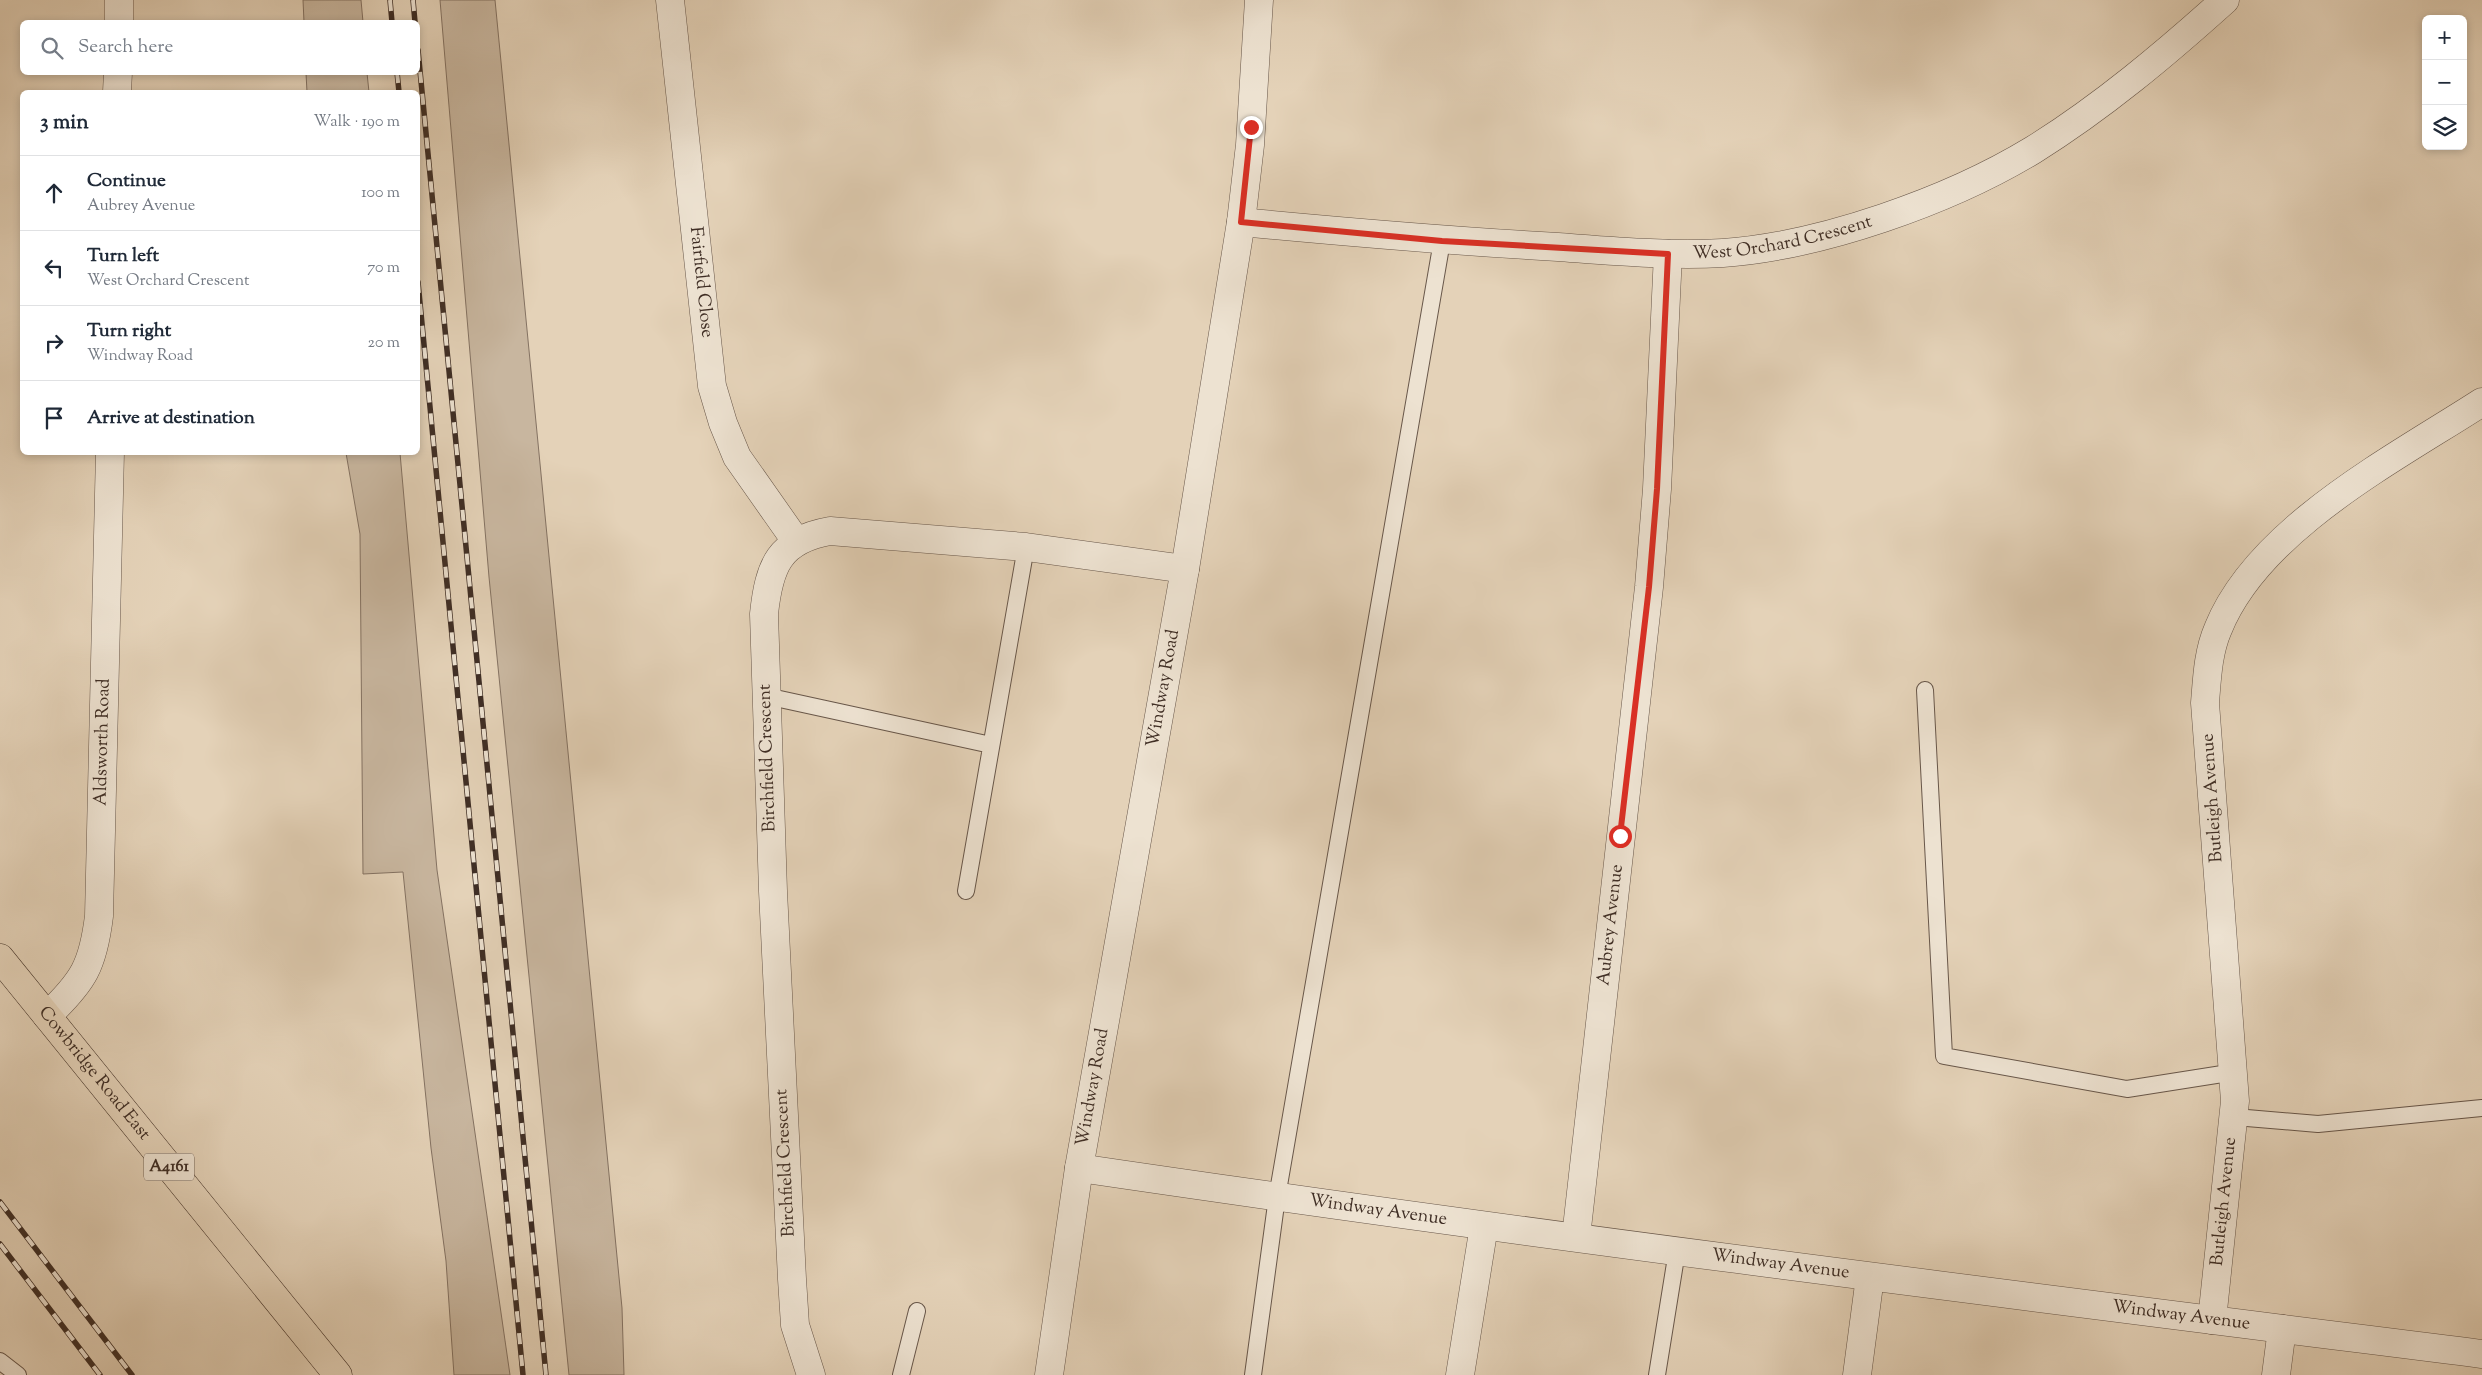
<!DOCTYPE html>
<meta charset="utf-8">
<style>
:root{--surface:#fff;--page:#f6f6f7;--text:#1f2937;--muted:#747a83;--line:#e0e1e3}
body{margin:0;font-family:"Sorts Mill Goudy",serif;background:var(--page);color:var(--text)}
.controls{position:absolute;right:15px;top:15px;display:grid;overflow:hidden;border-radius:8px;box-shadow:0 2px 8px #0003}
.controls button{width:45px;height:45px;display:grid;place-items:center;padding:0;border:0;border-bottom:1px solid var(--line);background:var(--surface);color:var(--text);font:25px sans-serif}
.stop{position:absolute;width:15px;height:15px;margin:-11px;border:4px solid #d93025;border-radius:50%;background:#fff}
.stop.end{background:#d93025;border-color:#fff;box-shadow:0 1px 5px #0008}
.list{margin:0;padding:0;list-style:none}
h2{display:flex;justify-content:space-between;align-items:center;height:65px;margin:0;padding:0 20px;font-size:21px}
h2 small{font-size:16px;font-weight:400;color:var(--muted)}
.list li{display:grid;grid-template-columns:32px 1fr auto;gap:15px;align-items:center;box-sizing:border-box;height:75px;padding:0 20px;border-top:1px solid var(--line)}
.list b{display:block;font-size:19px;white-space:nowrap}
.list p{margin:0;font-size:16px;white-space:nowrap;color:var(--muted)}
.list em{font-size:16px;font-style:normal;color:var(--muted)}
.icon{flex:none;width:28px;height:28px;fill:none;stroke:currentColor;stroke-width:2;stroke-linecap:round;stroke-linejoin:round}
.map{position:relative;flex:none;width:2482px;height:1375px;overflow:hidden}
.search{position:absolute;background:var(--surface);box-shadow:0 2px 8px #0003;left:20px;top:20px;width:400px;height:55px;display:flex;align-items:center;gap:12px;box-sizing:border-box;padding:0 18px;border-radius:8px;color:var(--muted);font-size:19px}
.panel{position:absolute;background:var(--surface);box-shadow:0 2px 8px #0003;left:20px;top:90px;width:400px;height:365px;border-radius:8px}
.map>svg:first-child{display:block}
.green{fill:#c8b69f;stroke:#847262}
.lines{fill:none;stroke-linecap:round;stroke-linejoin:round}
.lane-casing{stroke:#68574a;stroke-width:18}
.street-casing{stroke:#68574a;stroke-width:29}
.primary-casing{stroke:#3f2e25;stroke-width:29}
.lane{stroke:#ede2d1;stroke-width:16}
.street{stroke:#ede2d1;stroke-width:28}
.primary{stroke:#e4d2b8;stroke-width:28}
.rail-casing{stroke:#3f2e25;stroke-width:5.5}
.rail{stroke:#ede2d1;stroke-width:4;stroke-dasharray:11;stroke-linecap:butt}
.route{stroke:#d93025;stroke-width:6}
.labels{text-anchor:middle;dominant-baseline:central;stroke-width:4.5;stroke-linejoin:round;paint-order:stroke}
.shield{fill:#ede2d1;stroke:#736459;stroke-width:1}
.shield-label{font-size:16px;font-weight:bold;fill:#3f2e25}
.street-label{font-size:18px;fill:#3f2e25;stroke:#ede2d1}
</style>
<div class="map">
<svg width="2482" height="1375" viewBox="0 0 2482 1375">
<rect width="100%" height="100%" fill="#e4d2b8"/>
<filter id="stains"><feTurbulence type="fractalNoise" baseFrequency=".004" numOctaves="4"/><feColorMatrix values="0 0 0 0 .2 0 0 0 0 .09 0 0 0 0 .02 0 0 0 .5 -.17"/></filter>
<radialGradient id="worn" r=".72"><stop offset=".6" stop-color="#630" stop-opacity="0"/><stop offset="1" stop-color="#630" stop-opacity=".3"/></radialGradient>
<path class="green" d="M 303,0 L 361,0 L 363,22 L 304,22 Z
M 440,0 L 495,0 L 622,1308 L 624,1375 L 569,1375 L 489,577 Z
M 306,73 L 367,73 L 369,92 L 307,92 Z
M 346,453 L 400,453 L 437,870 L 510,1375 L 454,1375 L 446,1261 L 431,1148 L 403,872 L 363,874 L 360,534 Z"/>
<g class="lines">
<g class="lane-casing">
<path id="lane" d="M 1925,690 L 1944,1056 L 2127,1089 L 2235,1072
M 766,696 L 991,745
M 966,891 L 1026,547
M 2235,1117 L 2318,1124 L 2482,1108
M 0,1361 L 18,1375
M 901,1375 L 917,1311
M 1253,1375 L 1277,1197 L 1442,241
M 1657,1375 L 1677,1251"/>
</g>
<g class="street-casing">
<g id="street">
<path id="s1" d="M 670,0 L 712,386 L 723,423 L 737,457 L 796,541"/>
<path d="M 119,22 L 119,0"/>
<path d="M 117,92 L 118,72"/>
<path id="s2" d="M 1241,222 C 1346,232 1452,241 1558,247 C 1613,251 1668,256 1723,253 C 1821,246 1949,201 2033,150 C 2102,107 2165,54 2225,0"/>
<path id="s3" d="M 47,1016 C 84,981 93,965 99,916 L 110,452"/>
<path id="s4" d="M 1079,1168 C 1546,1237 2014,1295 2482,1354"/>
<path id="s5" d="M 1576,1237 L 1649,587 L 1657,489 L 1668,254"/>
<path id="s6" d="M 2212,1320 L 2235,1101 L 2205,703 C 2207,678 2208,652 2218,629 C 2258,529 2394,459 2482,402"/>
<path d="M 811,1375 L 795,1325 L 792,1279 L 773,891 L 764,614 C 769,566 779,540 830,531 L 1026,547 L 1185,569"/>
<path id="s7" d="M 1049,1375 L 1079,1168 L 1185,569 L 1241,222 L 1250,145 L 1259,0"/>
<path d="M 1460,1375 L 1484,1226"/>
<path d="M 1857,1375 L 1870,1277"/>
<path d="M 2276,1375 L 2282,1329"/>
</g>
</g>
<g class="primary-casing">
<g id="primary">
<path id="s8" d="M 0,958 L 338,1375"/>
</g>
</g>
<use href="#lane" class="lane"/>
<use href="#street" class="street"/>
<use href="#primary" class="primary"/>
<g class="rail-casing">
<path id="rail" d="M 390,0 L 392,22
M 413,0 L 415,22
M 418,50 L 546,1375
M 397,72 L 399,92
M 418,282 L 523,1375
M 0,1202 L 132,1375
M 0,1244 L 100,1375"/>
</g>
<use href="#rail" class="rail"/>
</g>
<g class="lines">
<path class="route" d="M 1251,127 L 1241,222 L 1442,241 L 1668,254 L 1657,489 L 1649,587 L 1620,836"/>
</g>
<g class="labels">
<rect class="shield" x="144" y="1153.5" width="50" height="27" rx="4"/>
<g class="shield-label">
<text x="169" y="1167">A4161</text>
</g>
<g class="street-label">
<text stroke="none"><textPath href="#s2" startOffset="544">West Orchard Crescent</textPath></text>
<text stroke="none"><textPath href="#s1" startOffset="284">Fairfield Close</textPath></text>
<text stroke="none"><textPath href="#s7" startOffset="696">Windway Road</textPath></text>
<text stroke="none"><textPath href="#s3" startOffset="290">Aldsworth Road</textPath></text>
<text transform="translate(768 758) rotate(-92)">Birchfield Crescent</text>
<text transform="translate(2213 798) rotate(-94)">Butleigh Avenue</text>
<text stroke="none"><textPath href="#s5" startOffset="314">Aubrey Avenue</textPath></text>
<text stroke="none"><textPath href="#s8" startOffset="149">Cowbridge Road East</textPath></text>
<text stroke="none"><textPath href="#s7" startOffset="291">Windway Road</textPath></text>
<text transform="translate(786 1163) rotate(-93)">Birchfield Crescent</text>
<text stroke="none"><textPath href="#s6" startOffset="119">Butleigh Avenue</textPath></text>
<text stroke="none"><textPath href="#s4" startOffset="302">Windway Avenue</textPath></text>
<text stroke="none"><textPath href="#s4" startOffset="708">Windway Avenue</textPath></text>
<text stroke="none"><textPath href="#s4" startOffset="1112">Windway Avenue</textPath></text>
</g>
</g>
<rect width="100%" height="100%" filter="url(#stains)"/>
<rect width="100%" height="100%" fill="url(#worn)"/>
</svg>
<div class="controls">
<button>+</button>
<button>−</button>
<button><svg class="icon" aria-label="layers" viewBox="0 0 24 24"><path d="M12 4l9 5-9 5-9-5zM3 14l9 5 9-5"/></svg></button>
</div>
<div class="stop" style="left:1620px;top:836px"></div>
<div class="stop end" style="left:1251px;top:127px"></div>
<div class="search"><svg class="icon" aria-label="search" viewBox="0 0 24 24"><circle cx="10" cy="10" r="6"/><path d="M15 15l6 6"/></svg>Search here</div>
<section class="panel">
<h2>3 min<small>Walk · 190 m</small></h2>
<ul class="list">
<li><svg class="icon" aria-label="ahead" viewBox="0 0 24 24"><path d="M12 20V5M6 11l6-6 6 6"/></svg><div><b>Continue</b><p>Aubrey Avenue</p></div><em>100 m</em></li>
<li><svg class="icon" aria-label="left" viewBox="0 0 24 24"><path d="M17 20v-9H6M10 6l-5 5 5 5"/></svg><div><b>Turn left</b><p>West Orchard Crescent</p></div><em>70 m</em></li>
<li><svg class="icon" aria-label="right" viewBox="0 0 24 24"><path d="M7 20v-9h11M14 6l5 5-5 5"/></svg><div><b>Turn right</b><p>Windway Road</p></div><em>20 m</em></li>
<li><svg class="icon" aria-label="arrive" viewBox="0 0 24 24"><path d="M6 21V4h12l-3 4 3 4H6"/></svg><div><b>Arrive at destination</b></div></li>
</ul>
</section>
</div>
